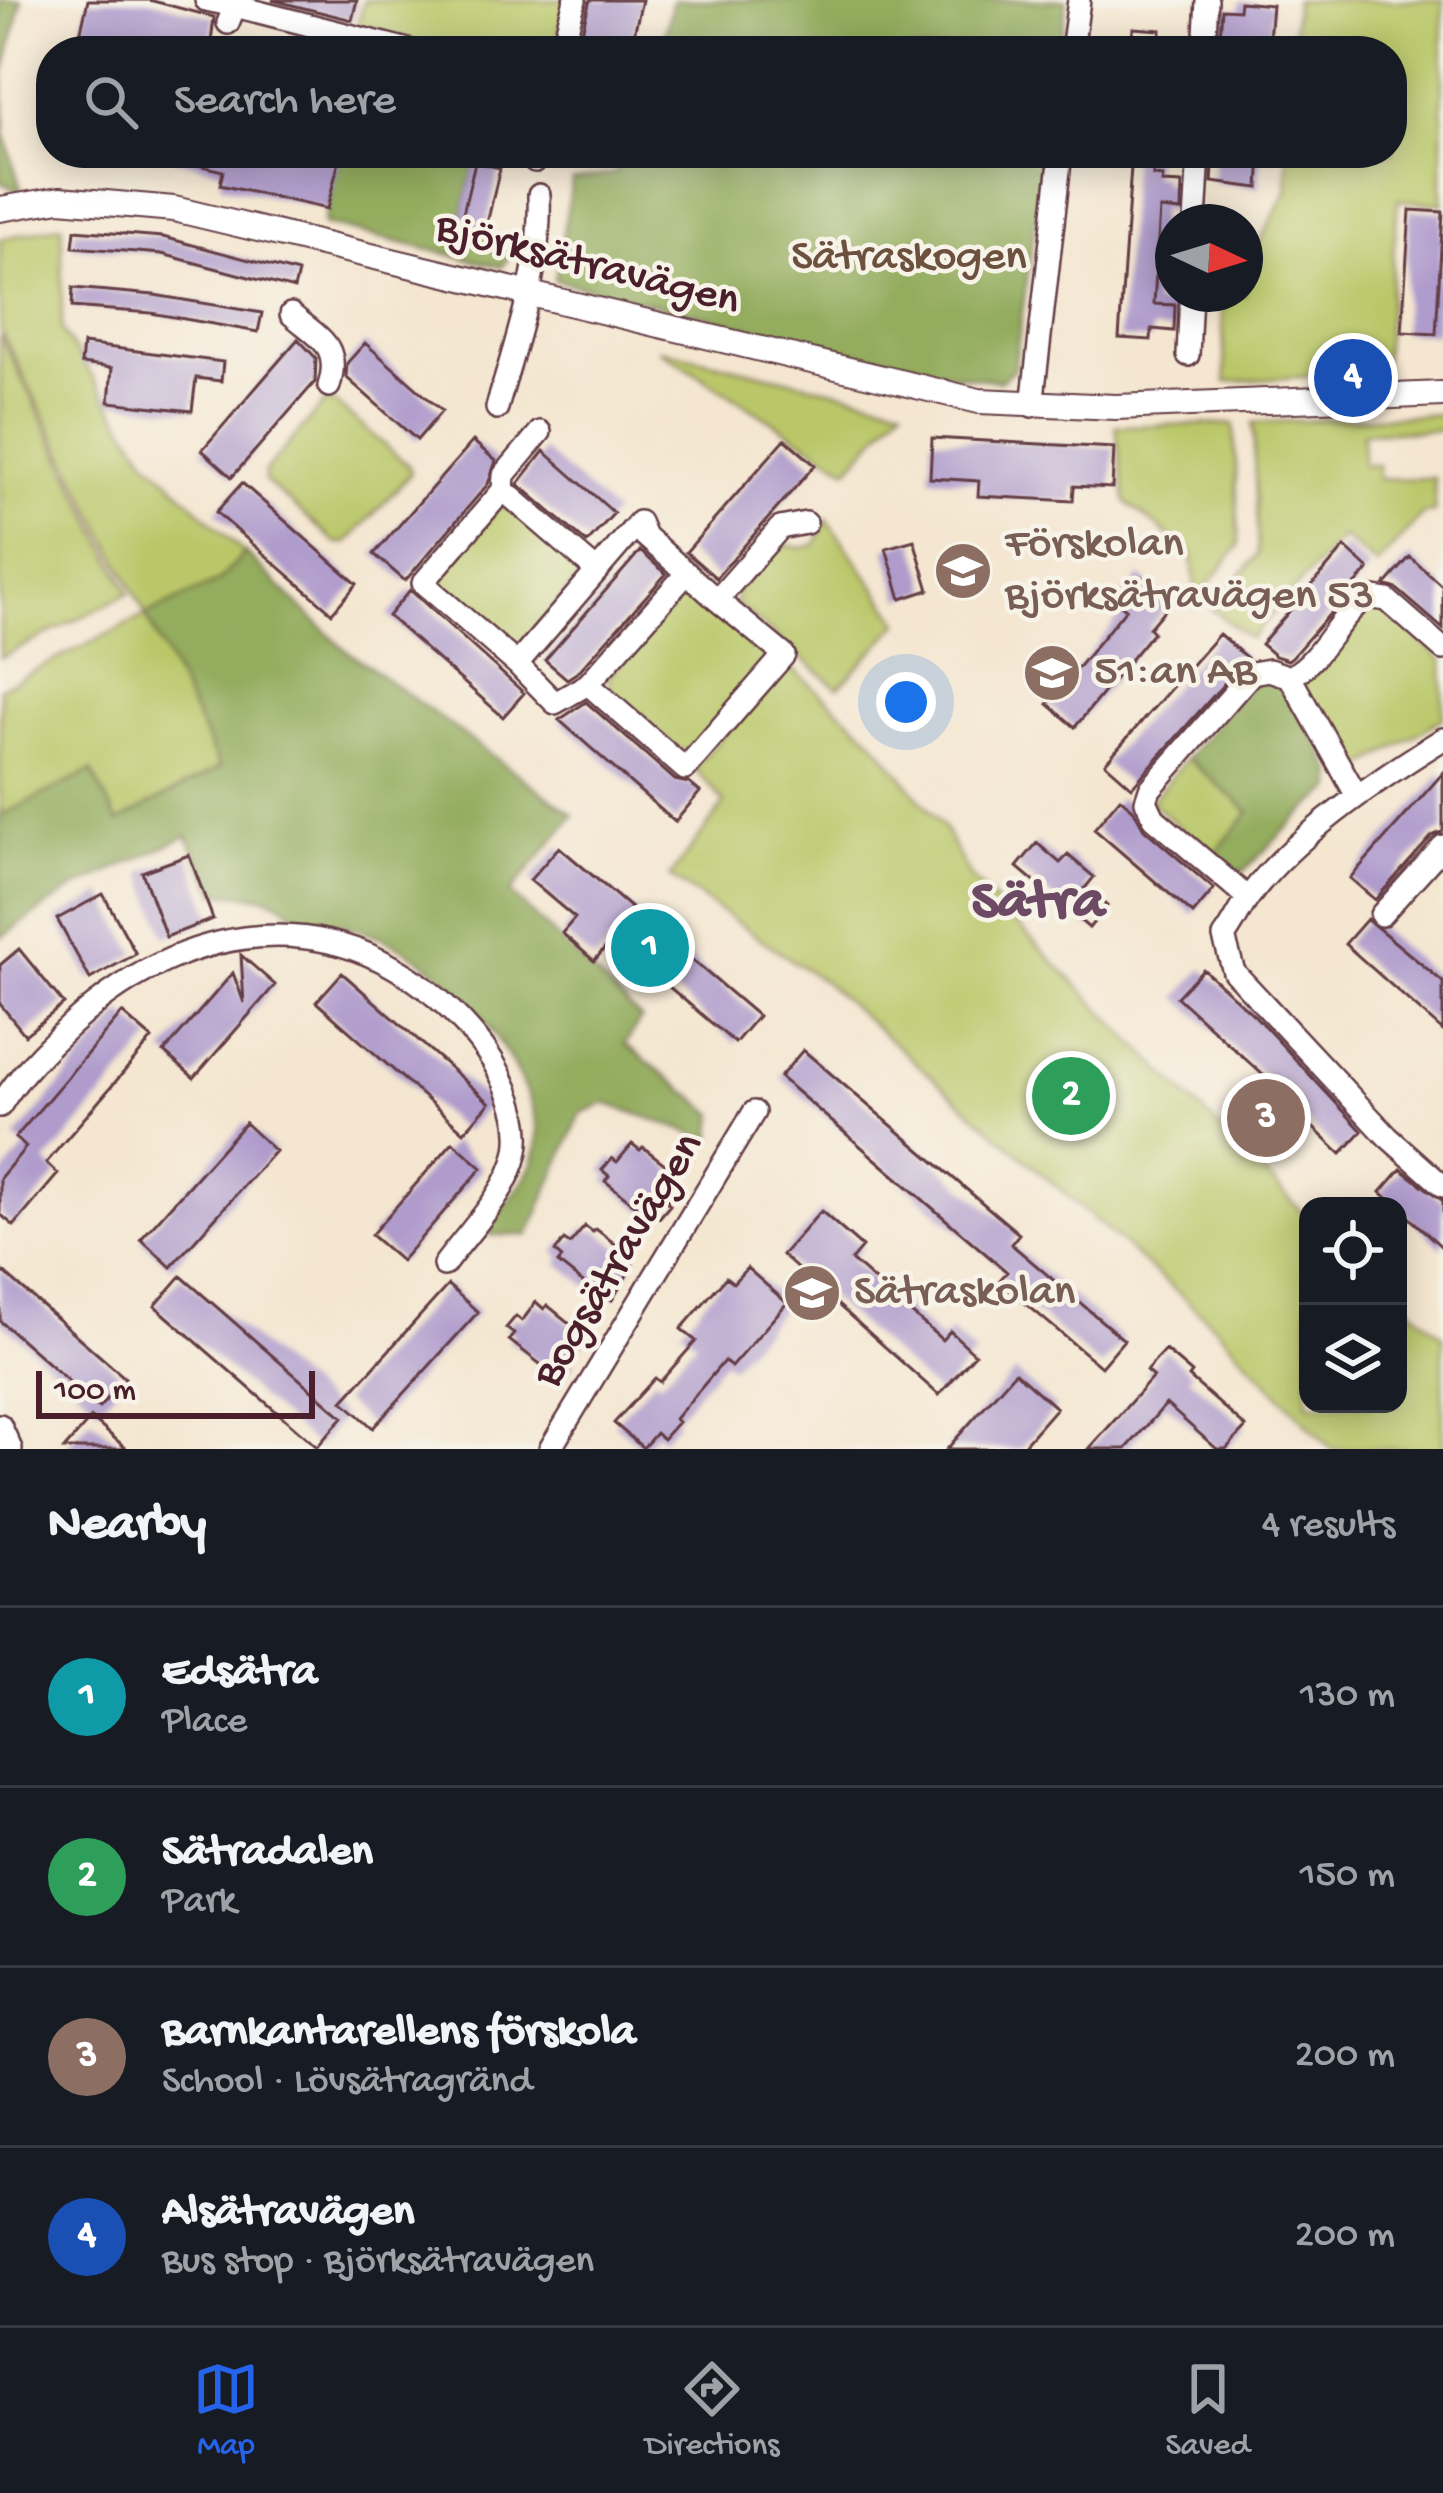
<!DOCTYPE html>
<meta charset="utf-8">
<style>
:root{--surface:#171b24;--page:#20242c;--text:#f1f3f6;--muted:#9ea1a6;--line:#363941;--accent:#2563eb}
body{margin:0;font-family:"Gochi Hand",sans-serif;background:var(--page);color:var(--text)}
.controls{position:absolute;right:36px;bottom:36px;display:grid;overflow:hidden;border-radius:24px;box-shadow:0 6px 30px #0003}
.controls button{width:108px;height:108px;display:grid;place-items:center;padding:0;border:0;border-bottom:3px solid var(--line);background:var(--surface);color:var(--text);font:60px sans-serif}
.compass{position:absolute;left:1155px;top:204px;width:108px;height:108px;border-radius:50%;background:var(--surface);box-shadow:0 6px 30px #0003;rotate:94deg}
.scale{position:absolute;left:36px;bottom:30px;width:279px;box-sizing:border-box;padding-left:12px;border:6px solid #4a1f2b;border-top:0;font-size:33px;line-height:42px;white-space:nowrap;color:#4a1f2b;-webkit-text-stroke:9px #f7f3e8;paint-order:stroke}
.you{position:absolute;left:906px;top:702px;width:42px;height:42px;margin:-30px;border:9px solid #fff;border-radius:50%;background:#1a73e8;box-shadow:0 0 0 18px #1a73e833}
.badge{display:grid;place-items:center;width:78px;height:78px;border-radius:50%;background:var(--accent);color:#fff;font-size:39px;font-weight:700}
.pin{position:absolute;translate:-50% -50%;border:6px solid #fff;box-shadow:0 3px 12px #0006}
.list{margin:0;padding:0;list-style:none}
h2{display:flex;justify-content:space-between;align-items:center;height:156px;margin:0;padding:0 48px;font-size:51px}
h2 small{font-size:39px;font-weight:400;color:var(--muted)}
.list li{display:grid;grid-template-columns:78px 1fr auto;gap:36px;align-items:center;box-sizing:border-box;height:180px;padding:0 48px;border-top:3px solid var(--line)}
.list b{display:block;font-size:45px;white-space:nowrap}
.list p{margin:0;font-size:39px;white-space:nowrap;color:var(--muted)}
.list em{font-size:39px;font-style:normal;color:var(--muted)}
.icon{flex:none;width:66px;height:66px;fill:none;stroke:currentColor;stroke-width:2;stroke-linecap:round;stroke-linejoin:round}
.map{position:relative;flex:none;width:1443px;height:1449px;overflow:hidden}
.search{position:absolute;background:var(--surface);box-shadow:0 6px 30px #0003;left:36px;right:36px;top:36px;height:132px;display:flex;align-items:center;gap:30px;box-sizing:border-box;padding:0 42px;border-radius:48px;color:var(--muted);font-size:45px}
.sheet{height:876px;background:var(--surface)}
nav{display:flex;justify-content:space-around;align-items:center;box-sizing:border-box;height:168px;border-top:3px solid var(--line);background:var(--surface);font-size:33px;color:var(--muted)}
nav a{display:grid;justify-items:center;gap:6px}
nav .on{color:var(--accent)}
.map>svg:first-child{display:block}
.green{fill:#bac769;stroke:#82734a;stroke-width:3}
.forest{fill:#93ac5d;stroke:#6e6644;stroke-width:3}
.building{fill:#af9bcc}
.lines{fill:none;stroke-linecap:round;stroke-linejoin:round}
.minor-casing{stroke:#643d44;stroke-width:26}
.tertiary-casing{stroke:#643d44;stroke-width:28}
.minor{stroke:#fff;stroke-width:21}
.tertiary{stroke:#fff;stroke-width:24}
.labels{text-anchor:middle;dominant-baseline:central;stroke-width:9;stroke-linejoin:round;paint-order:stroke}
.park-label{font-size:45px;fill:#6c513e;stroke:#f7f3e8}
.street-label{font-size:45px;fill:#4a1f2b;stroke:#f7f3e8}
.education-label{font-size:45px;fill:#785e54;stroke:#f7f3e8;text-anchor:start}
.district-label{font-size:57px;font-weight:bold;fill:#6d4a63;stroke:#f7f3e8}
</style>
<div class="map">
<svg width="1443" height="1449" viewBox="0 0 1443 1449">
<rect width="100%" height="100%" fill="#f7f3e8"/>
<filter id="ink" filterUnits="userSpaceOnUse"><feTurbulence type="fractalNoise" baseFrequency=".00833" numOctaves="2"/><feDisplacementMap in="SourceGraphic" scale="24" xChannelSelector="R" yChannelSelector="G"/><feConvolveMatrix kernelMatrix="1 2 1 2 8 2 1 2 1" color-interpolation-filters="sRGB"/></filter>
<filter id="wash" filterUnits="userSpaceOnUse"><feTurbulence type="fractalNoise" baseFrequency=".004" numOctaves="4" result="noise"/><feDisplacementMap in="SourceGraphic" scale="48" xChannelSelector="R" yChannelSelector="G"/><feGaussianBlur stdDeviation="2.7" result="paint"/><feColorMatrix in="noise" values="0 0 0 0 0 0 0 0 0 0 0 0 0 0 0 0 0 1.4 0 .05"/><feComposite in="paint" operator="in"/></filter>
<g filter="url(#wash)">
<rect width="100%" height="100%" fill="#f4e6d0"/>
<path class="green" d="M 364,0 L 568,0 L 555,51 L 439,51 L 356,31 Z
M 1295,0 L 1443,0 L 1442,204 L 1398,200 L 1383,371 L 1226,382 L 1222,312 L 1232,294 L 1245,294 L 1245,269 L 1287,191 L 1288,153 L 1392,153 L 1392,51 L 1292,51 Z
M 62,225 L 62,331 L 147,459 L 244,553 L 219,581 L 146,615 L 220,767 L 118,822 L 91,771 L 0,816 L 0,688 L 146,615 L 0,329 L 0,239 Z
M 0,335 L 129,593 L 0,658 Z
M 658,349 L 903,406 L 848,469 Z
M 325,402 L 335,403 L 409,466 L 411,473 L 347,543 L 336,543 L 265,481 L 265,471 Z
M 1443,414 L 1443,430 L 1362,433 L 1363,465 L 1378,465 L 1378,479 L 1434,478 L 1435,511 L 1422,515 L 1377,565 L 1342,537 L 1250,639 L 1212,609 L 1258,555 L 1253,423 Z
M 1234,424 L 1239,546 L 1196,600 L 1192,554 L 1126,502 L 1116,426 Z
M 497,507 L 510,507 L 579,569 L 580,577 L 523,644 L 512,649 L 441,590 L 439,577 Z
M 827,519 L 900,622 L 838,688 L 736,604 L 736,592 L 777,543 L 803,548 L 816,544 Z
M 696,589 L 765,651 L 766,659 L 692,750 L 680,751 L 611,694 L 608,678 L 683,590 Z
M 1377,602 L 1443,661 L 1443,718 L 1357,771 L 1345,770 L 1299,683 L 1369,604 Z
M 787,664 L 871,737 L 943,827 L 970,877 L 1308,1218 L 1308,1404 L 1398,1404 L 1398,1296 L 1443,1336 L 1443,1449 L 1331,1449 L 1210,1321 L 824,982 L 670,877 L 725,803 L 694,768 Z
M 1187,758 L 1250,812 L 1213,855 L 1150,802 Z"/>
<path class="forest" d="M 0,0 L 22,0 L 4,74 L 5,135 L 22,193 L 0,182 Z
M 673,0 L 1067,0 L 1059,51 L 661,51 Z
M 341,153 L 446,153 L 475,162 L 460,226 L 516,245 L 502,267 L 323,224 Z
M 632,153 L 1045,153 L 1014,369 L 1000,381 L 932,372 L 555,280 L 572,180 L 615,173 Z
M 245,553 L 342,647 L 574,815 L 510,893 L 641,1019 L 625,1044 L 715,1114 L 712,1140 L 606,1103 L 581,1113 L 529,1235 L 489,1235 C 494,1202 536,1187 538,1139 C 539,1115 526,1092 516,1071 C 486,1012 435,958 373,934 C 350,925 325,924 302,918 C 292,915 289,908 280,903 C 265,893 235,895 217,893 L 187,836 L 71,890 L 0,938 L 0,816 L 92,771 L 118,822 L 220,767 L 146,615 L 219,581 Z
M 1257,677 C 1297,679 1317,743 1334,774 L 1334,788 L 1298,817 L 1244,871 L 1235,872 L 1213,855 L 1250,812 L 1187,758 Z"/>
<g id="blocks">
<path class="building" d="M 88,0 L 149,0 L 214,17 L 210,51 L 111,51 L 78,43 Z
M 272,0 L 357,0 L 352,20 Z
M 590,0 L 642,0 L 630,51 L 577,51 Z
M 1240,2 L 1272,5 L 1268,51 L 1219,51 L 1222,9 L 1239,10 Z
M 1133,28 L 1161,30 L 1160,51 L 1131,51 Z
M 173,153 L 341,153 L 327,209 L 220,185 L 223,171 L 173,159 Z
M 1132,153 L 1154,153 L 1153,176 L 1163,177 L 1162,183 L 1182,184 L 1181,211 L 1160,209 L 1154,304 L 1175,305 L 1174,331 L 1152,329 L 1151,340 L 1119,338 Z
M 1214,153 L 1261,153 L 1259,188 L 1212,182 Z
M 475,162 L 500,168 L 485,232 L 460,226 Z
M 1410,210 L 1443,212 L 1436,334 L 1402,332 Z
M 75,230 L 163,237 L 298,273 L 294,289 L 162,254 L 73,247 Z
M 73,288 L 154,295 L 262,313 L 258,332 L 151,313 L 72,307 Z
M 298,339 L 316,358 L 315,382 L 232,477 L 202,450 Z
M 365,343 L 442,411 L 417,440 L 346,377 L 347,363 Z
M 83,344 L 223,362 L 221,381 L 196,378 L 192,411 L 109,402 L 112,368 L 81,364 Z
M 932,438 L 1114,448 L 1112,488 L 1074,486 L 1073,501 L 978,496 L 979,481 L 930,478 Z
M 785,439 L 815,465 L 716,578 L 686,552 Z
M 473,441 L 496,461 L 488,484 L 405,581 L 374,554 Z
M 544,451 L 614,513 L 587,543 L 518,484 Z
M 242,483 L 357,584 L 332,613 L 216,512 Z
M 914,540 L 929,590 L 901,599 L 886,548 Z
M 1345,547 L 1369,569 L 1292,657 L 1288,660 L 1275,656 L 1261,644 Z
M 640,551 L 666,574 L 578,672 L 567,679 L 545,660 Z
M 1410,557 L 1443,587 L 1443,629 L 1397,589 L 1385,585 Z
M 1140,576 L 1171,602 L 1149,628 L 1153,632 L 1075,727 L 1048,704 L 1126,609 L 1118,603 Z
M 410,590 L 524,693 L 503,717 L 388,616 Z
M 1219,634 L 1247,658 L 1132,787 L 1105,763 Z
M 586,702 L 675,780 L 689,783 L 700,792 L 675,822 L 559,720 Z
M 1443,773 L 1443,831 L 1432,836 L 1375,900 L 1350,878 Z
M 1120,798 L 1133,809 L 1144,829 L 1214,889 L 1193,914 L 1094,829 Z
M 1037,843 L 1060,863 L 1068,855 L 1094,877 L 1085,888 L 1107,906 L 1089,928 L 1017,867 Z
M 559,847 L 758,1016 L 735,1043 L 613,939 L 594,961 L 562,933 L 575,918 L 530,880 Z
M 189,855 L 213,919 L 166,937 L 142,872 Z
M 103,894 L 136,954 L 90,979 L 57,919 Z
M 1367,919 L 1443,982 L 1443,1031 L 1345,944 Z
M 19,949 L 64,1004 L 25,1035 L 0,1004 L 0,965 Z
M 241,955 L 275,985 L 194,1078 L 164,1052 L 233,973 L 244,1003 Z
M 1203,969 L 1256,1017 L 1362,1131 L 1341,1154 L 1283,1099 L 1285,1095 L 1177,997 Z
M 342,973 L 490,1103 L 464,1132 L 316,1002 Z
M 122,1013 L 152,1039 L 46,1163 L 58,1174 L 14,1226 L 0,1214 L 0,1178 L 26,1147 L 15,1138 Z
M 803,1050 L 1019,1234 L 1011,1244 L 1124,1340 L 1101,1367 L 999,1281 L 1007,1272 L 780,1077 Z
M 245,1123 L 275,1151 L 171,1267 L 141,1239 Z
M 453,1142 L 482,1168 L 401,1261 L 371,1235 Z
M 632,1144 L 640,1150 L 643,1147 L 675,1172 L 672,1176 L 681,1182 L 666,1202 L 670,1205 L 659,1218 L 651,1211 L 648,1215 L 605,1181 L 609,1176 L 602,1170 L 612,1158 L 617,1162 Z
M 1401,1169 L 1443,1201 L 1443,1248 L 1381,1192 Z
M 821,1211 L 862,1247 L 851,1260 L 942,1340 L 950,1331 L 975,1354 L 939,1395 L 782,1255 Z
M 585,1226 L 593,1232 L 596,1229 L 628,1254 L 625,1258 L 633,1265 L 612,1300 L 604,1294 L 601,1297 L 558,1263 L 562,1258 L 555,1252 L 564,1240 L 570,1244 Z
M 747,1268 L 787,1303 L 731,1367 L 724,1361 L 675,1419 L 678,1422 L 663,1439 L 656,1433 L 643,1448 L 614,1423 L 655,1378 L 660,1382 L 696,1341 L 681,1329 L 726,1277 L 733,1283 Z
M 0,1269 L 125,1378 L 99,1408 L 0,1321 Z
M 181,1276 L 343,1417 L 317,1447 L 155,1306 Z
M 448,1285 L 478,1312 L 373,1428 L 343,1401 Z
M 536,1302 L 544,1309 L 547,1305 L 579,1331 L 577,1334 L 585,1341 L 570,1360 L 574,1363 L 564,1377 L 555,1370 L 553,1374 L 509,1340 L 514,1334 L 506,1328 L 516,1316 L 522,1321 Z
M 1165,1350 L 1192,1373 L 1189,1377 L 1246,1427 L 1226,1449 L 1217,1449 L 1166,1404 L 1126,1449 L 1089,1449 L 1153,1377 L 1146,1371 Z
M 1015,1372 L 1056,1408 L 1020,1449 L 947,1449 Z
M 91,1418 L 127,1449 L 64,1449 Z"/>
</g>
</g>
<g filter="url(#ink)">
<use href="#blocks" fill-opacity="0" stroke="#643d44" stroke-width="3"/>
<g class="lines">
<g class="minor-casing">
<path id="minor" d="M 206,0 L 235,6 L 228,23
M 236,0 L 235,6 L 412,51
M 561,51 L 575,0
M 1072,51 L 1079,0
M 1204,51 L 1207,0
M 535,161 L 537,153
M 1195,222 L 1199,153
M 291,314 C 320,339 341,345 329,386
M 1188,355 L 1191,294
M 1032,406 L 1061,153
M 497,408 C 517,337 542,269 539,195
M 503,490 L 504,475 L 540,432
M 597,571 L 503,490 L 423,583 L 517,664 L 555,703 L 588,684 L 687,573
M 517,664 L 639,522 L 645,536 L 717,600 L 780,528 L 806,523
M 1290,677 L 1357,796
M 588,684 L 685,769 L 784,655 L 717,600
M 1443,739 C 1380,778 1292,837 1249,897 C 1240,909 1234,924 1224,937 L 1234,972 L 1388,1137 L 1443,1186
M 1248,898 L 1154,818 L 1146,801 L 1150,789 L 1252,673 L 1269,670 L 1290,677 C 1323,659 1336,618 1367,597 L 1387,600 L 1443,649
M 1381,915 L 1443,846
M 0,1106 C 19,1075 45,1049 72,1024 C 197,910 359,900 473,1034 C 498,1063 524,1112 517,1151 C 509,1192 468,1232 444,1265
M 0,1425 L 11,1449
M 550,1449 L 754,1112"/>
</g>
<g class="tertiary-casing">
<path id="tertiary" d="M 0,209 L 60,199 L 174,209 L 979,401 L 1116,407 L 1443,394"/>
</g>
<use href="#minor" class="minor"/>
<use href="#tertiary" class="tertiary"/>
</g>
</g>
<defs>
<g id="school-disc" transform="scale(3)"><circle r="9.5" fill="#8d6e63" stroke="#f7f3e8"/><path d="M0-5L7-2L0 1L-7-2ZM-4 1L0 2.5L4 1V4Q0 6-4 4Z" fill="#fff"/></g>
</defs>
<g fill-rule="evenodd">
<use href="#school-disc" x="963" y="571"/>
<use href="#school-disc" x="1052" y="673"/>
<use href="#school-disc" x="812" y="1293"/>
</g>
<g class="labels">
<g class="park-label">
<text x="909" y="258">Sätraskogen</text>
</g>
<g class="street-label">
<text transform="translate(587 266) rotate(14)">Björksätravägen</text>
<text transform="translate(620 1261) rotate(-59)">Bogsätravägen</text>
</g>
<g class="education-label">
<text x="1005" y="545">Förskolan<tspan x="1005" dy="52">Björksätravägen 53</tspan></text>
<text x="1094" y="673">51:an AB</text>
<text x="854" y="1293">Sätraskolan</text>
</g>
<g class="district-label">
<text x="1038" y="904">Sätra</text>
</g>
</g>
</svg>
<div class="controls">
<button><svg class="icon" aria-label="locate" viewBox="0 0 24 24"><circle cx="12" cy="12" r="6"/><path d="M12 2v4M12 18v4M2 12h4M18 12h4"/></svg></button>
<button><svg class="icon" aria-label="layers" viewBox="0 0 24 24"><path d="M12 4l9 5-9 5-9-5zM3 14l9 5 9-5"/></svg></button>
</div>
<svg class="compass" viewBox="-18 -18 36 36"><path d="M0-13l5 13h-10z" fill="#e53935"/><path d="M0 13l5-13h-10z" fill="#9ea1a6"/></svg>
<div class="scale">100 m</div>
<div class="you"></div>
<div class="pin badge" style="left:650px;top:948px;background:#0f9aa8">1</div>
<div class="pin badge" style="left:1071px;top:1096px;background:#2e9e5b">2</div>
<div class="pin badge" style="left:1266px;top:1118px;background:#8d6e63">3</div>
<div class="pin badge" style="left:1353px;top:378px;background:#1a4fb4">4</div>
<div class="search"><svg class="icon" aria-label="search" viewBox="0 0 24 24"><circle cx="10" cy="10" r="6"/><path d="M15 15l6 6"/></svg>Search here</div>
</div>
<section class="sheet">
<h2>Nearby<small>4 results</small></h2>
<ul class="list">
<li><span class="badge" style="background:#0f9aa8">1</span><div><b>Edsätra</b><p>Place</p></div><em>130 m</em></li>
<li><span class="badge" style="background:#2e9e5b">2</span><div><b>Sätradalen</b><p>Park</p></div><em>150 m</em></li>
<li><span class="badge" style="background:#8d6e63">3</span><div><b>Barnkantarellens förskola</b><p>School · Lövsätragränd</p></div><em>200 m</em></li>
<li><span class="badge" style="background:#1a4fb4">4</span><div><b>Alsätravägen</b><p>Bus stop · Björksätravägen</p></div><em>200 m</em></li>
</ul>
</section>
<nav>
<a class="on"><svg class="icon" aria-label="map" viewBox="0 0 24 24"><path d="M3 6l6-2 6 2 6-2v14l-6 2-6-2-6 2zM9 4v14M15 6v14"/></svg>Map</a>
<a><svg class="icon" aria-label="directions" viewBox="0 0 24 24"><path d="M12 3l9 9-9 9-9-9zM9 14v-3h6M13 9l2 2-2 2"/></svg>Directions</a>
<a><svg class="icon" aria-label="saved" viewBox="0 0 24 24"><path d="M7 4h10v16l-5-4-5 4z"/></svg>Saved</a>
</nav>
